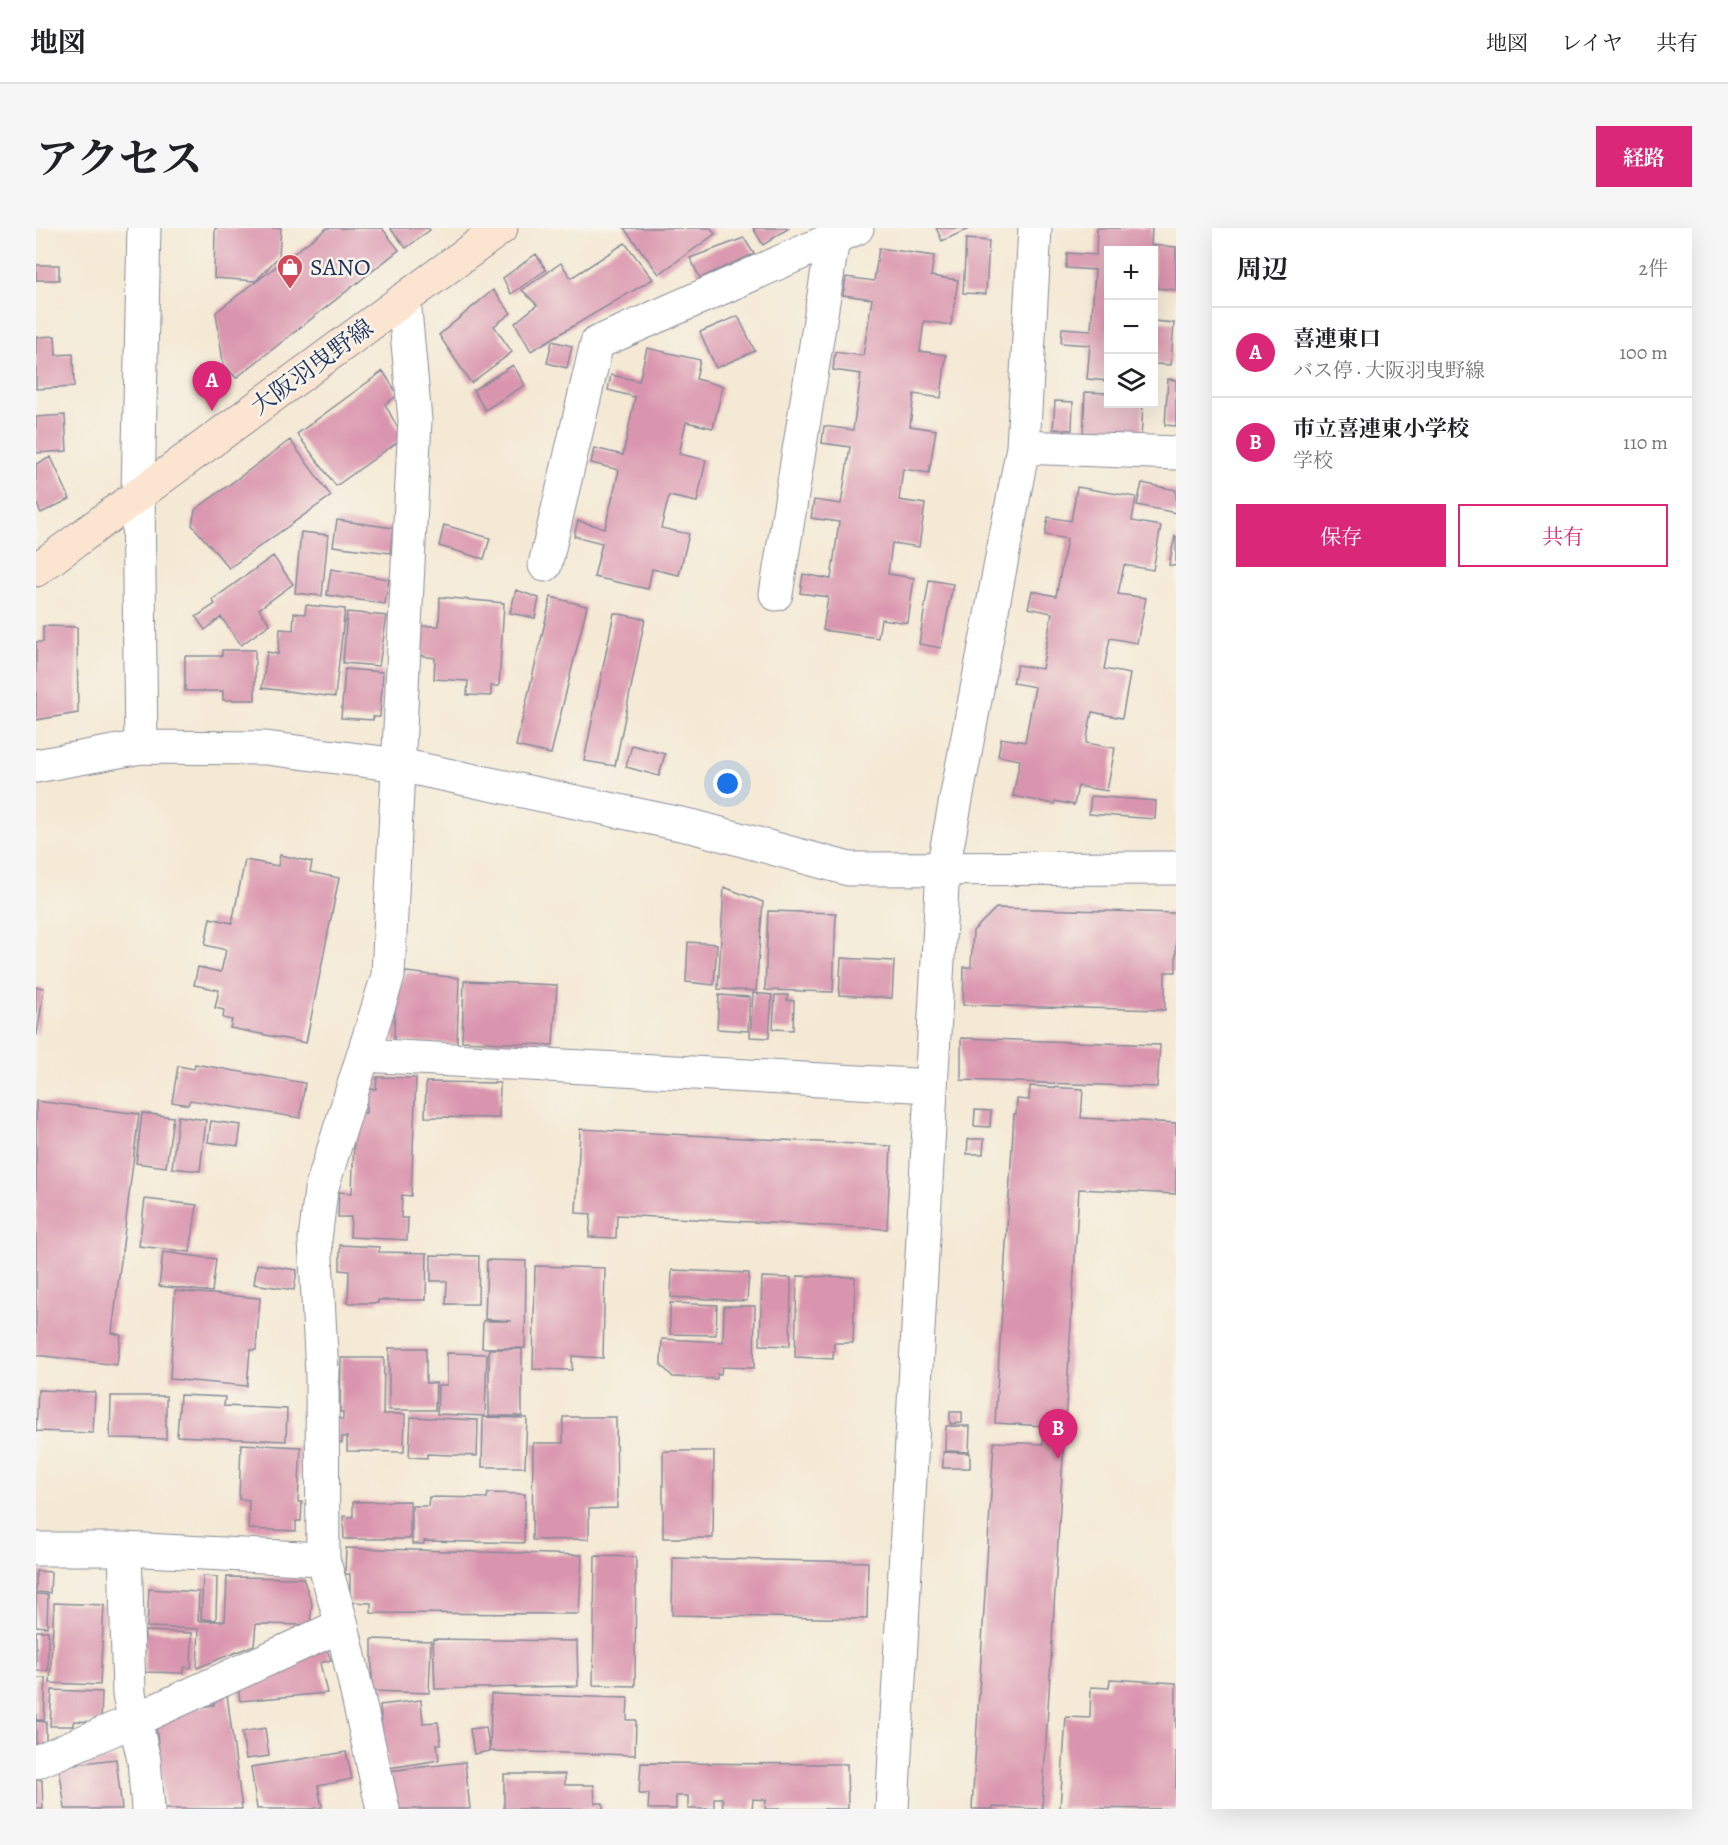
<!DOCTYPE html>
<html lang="ja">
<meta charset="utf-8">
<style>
:root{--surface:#fff;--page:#f6f6f6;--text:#202124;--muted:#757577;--line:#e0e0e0;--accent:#db2777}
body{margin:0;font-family:Alegreya,"Noto Serif JP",serif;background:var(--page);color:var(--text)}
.controls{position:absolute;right:18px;top:18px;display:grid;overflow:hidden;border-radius:0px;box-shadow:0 6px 24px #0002}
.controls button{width:54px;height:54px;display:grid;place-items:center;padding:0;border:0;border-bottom:2px solid var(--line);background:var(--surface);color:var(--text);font:30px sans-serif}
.you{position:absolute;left:692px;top:556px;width:21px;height:21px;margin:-15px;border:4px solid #fff;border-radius:50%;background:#1a73e8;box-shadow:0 0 0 9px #1a73e833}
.badge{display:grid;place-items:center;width:39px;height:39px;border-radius:50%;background:var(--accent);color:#fff;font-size:20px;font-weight:700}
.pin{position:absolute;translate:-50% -50px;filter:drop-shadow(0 2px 3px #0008)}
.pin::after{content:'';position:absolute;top:32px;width:21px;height:18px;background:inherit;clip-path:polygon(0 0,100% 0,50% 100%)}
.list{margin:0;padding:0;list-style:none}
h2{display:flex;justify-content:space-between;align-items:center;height:78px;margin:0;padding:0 24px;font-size:26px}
h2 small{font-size:20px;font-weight:400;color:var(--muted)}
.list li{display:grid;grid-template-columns:39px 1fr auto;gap:18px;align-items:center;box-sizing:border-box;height:90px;padding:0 24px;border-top:2px solid var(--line)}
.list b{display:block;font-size:22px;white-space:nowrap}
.list p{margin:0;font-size:20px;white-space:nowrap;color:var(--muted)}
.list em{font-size:20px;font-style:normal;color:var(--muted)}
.actions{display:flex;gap:12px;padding:18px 24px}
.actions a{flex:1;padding:14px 0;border:2px solid var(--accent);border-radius:0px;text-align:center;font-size:21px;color:var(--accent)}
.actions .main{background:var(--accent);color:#fff}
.icon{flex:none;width:33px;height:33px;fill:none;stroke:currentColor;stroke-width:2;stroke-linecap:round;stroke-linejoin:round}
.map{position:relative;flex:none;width:1140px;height:1581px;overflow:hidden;border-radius:0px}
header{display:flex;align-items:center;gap:36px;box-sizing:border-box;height:84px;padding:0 30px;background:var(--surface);border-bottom:2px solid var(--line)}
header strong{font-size:28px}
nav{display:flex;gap:33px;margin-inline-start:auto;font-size:21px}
.intro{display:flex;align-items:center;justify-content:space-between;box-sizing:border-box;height:144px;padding:0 36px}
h1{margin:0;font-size:42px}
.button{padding:15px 27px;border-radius:0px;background:var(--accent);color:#fff;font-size:21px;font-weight:700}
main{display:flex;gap:36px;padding:0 36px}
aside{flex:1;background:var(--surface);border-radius:0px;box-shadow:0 6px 24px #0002}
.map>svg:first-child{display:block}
.building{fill:#da95ae}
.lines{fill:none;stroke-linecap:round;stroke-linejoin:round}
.minor-casing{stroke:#888c99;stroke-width:35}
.tertiary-casing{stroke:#888c99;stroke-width:35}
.secondary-casing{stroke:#888c99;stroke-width:35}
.minor{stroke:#fff;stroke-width:33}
.tertiary{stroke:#fff;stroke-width:33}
.secondary{stroke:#fce5d0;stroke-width:33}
.labels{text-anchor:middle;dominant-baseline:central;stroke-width:5;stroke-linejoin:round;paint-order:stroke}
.poi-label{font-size:24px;fill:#1b2f5e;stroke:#f7f3e8;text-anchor:start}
.street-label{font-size:24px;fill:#1b2f5e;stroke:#f7f3e8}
</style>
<header>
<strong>地図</strong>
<nav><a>地図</a><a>レイヤ</a><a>共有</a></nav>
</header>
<div class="intro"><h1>アクセス</h1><a class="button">経路</a></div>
<main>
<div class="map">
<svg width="1140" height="1581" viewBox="0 0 1140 1581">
<rect width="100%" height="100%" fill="#f7f3e8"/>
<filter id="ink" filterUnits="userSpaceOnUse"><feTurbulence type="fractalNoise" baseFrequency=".0167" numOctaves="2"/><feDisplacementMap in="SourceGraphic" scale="12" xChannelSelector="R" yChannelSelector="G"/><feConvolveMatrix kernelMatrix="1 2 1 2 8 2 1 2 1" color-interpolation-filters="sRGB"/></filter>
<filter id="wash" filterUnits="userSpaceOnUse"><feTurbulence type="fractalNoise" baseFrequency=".008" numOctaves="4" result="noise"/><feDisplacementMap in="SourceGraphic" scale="24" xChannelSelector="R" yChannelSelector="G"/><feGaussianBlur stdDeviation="1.35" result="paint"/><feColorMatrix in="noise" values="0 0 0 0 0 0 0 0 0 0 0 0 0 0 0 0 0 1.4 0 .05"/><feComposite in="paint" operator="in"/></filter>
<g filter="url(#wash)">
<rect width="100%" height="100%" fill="#f4e9d4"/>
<g id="blocks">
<path class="building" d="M 179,0 L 245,0 L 243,28 L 220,53 L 178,50 Z
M 291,0 L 346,0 L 363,22 L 200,150 L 187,135 L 180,84 Z
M 354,0 L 392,0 L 394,2 L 370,20 Z
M 588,0 L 675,0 L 679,6 L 623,46 Z
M 717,0 L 753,0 L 727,17 Z
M 900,0 L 935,0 L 906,13 Z
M 1061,0 L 1116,0 L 1115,17 L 1140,19 L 1140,62 L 1118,60 L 1118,22 L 1072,22 L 1072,153 L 1051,151 L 1054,117 L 1025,115 L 1026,100 L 1055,102 L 1059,42 L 1030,40 L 1031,25 L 1060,27 Z
M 708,10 L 718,26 L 664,50 L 654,30 Z
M 930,11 L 953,13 L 950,66 L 927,65 Z
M 589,15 L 617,51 L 495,123 L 479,95 L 501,77 L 486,62 L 525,35 L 535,50 Z
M 843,20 L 898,28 L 895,48 L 922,52 L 915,97 L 888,93 L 884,123 L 910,127 L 905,170 L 878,166 L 874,198 L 900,202 L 893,245 L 867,241 L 863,272 L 889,276 L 883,319 L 856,315 L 852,346 L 878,350 L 872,395 L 845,391 L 842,410 L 787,402 L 792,369 L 764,365 L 767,346 L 795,351 L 803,294 L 775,290 L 778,272 L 805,276 L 814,219 L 786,215 L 788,198 L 817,202 L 825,146 L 797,142 L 799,124 L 827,128 L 836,71 L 807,67 L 810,49 L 838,53 Z
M 500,26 L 510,42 L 475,66 L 467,50 Z
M 0,37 L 23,37 L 23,52 L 0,52 Z
M 457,62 L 475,85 L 458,98 L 476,124 L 435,155 L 403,107 Z
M 702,88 L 719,123 L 680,140 L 664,104 Z
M 1118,93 L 1138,95 L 1135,137 L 1118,136 Z
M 19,108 L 20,127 L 37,126 L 38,159 L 0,161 L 0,109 Z
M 516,113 L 536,118 L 531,140 L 511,135 Z
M 611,120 L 664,132 L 660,151 L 687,158 L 677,200 L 650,194 L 643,226 L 670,232 L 661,274 L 633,268 L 625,300 L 653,306 L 643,347 L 616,341 L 612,361 L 558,349 L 566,315 L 538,308 L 542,293 L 569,300 L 583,242 L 555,235 L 558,220 L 587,227 L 599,169 L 572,162 L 575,147 L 603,153 Z
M 477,137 L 489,157 L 449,182 L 437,162 Z
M 347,143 L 362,167 L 349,176 L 367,210 L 300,258 L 261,206 Z
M 1132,151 L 1140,152 L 1140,198 L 1129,197 Z
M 1049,164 L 1072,165 L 1072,176 L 1107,176 L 1105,212 L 1047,209 Z
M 1019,173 L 1037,174 L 1036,202 L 1017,201 Z
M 29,187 L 31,223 L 0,225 L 0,189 Z
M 254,212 L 295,268 L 193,340 L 156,297 L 159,282 Z
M 15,229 L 34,271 L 5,285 L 0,274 L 0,236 Z
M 1106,255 L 1140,262 L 1140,285 L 1101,277 Z
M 1041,259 L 1100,269 L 1096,293 L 1125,298 L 1117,342 L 1088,337 L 1082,366 L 1110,370 L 1101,415 L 1074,410 L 1068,441 L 1094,446 L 1086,490 L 1056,484 L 1050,515 L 1079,520 L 1071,563 L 1042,558 L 1038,577 L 1019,573 L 1018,576 L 977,568 L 984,532 L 962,528 L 965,510 L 989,514 L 999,459 L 977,455 L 981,437 L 1006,441 L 1016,385 L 992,380 L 996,363 L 1020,368 L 1031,311 L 1009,307 L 1012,289 L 1035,293 Z
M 301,292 L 357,300 L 354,325 L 297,318 Z
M 408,297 L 454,310 L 448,331 L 403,318 Z
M 265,304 L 292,307 L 286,368 L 259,365 Z
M 1139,308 L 1140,308 L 1140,338 L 1133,337 Z
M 237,328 L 257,356 L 223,381 L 234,396 L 205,417 L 185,389 L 169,402 L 160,389 L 179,376 L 176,372 Z
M 295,341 L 353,351 L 349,376 L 291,367 Z
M 893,352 L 917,356 L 905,420 L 883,416 Z
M 480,362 L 503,370 L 499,390 L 474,385 Z
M 404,369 L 468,375 L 463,458 L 455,458 L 455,468 L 431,467 L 432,453 L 398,451 L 399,430 L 382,427 L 382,398 L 403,398 Z
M 515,369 L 551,378 L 515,526 L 480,518 Z
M 270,377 L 309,381 L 299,469 L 226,460 L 231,424 L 242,426 L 244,401 L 257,402 L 258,385 L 269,386 Z
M 311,384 L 351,388 L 343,438 L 307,435 Z
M 578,385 L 609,391 L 579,538 L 548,533 Z
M 7,398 L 41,399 L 42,485 L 0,492 L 0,414 L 7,414 Z
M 186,422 L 219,422 L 219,472 L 187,472 L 187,463 L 149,463 L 149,428 L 186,428 Z
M 309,441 L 347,444 L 344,489 L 337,489 L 337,492 L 305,490 Z
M 596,517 L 629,526 L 623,548 L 590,539 Z
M 1055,568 L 1120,573 L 1119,591 L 1053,586 Z
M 244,627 L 276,634 L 274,644 L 303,650 L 270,815 L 194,800 L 196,792 L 187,790 L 188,782 L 179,780 L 183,762 L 158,757 L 162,739 L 185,744 L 190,722 L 169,717 L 174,690 L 196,695 L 209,632 L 242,638 Z
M 688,659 L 727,674 L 720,763 L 682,761 Z
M 960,680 L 1140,685 L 1140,744 L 1129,744 L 1129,782 L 927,777 L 928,739 L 935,739 L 937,703 Z
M 732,683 L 800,685 L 797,764 L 729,762 Z
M 652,714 L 681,716 L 678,757 L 650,754 Z
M 805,730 L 858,733 L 856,770 L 803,767 Z
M 370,744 L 423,750 L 421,816 L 358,813 L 359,771 Z
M 428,753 L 521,757 L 517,817 L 426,813 Z
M 0,759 L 8,760 L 1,807 L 0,807 Z
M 717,765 L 736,767 L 733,810 L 714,809 Z
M 683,767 L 714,769 L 712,803 L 681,801 Z
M 739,767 L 752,767 L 751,772 L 758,773 L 757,802 L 737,801 Z
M 925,810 L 1124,817 L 1121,859 L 925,852 Z
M 159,836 L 269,855 L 264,890 L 154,872 L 152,877 L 136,874 L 142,838 L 158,841 Z
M 341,849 L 380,850 L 375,968 L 366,967 L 365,990 L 372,990 L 371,1012 L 314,1009 L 315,989 L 302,989 L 303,964 L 316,965 L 319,884 L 330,885 L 331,861 L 340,861 Z
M 390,854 L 464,855 L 463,890 L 389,889 Z
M 994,858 L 1047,861 L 1045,890 L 1140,895 L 1140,966 L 1043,961 L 1006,1581 L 957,1579 L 957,1581 L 936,1581 L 958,1214 L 1007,1216 L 1008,1198 L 959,1195 L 978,886 L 980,886 L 981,871 L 993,872 Z
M 0,873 L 103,886 L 76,1105 L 85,1107 L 81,1137 L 0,1127 Z
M 939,882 L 955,883 L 954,899 L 938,898 Z
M 106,885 L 137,889 L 130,939 L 100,935 Z
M 142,888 L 170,892 L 164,943 L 136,940 Z
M 175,893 L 205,897 L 202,918 L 172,914 Z
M 544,901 L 855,918 L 851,1001 L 581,987 L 580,1010 L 553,1009 L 555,986 L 540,985 Z
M 932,911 L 948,911 L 947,926 L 931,926 Z
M 109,971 L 161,977 L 154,1024 L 103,1018 Z
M 304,1017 L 343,1019 L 343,1024 L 391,1025 L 390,1072 L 342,1072 L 342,1075 L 312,1075 L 313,1043 L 304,1042 Z
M 127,1024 L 180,1031 L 176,1064 L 123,1058 Z
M 395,1027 L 443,1028 L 442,1076 L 410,1076 L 411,1053 L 395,1053 Z
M 451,1032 L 490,1033 L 489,1120 L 446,1120 L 447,1093 L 476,1093 L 449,1091 Z
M 221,1036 L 261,1042 L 258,1062 L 218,1056 Z
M 499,1038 L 569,1040 L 567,1130 L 536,1128 L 536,1142 L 497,1141 Z
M 636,1042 L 713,1045 L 711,1073 L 635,1069 Z
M 761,1048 L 819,1049 L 817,1115 L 798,1115 L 797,1131 L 759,1129 Z
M 726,1049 L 755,1050 L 754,1118 L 724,1117 Z
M 139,1063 L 224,1070 L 220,1122 L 214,1122 L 211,1158 L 134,1151 Z
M 634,1075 L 681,1077 L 680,1107 L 634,1106 Z
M 688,1078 L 719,1078 L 718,1140 L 686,1139 L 685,1146 L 681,1146 L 681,1151 L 637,1149 L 625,1137 L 626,1111 L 687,1114 Z
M 353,1120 L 390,1120 L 390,1155 L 400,1155 L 399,1182 L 353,1182 Z
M 453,1121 L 486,1121 L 486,1188 L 453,1188 Z
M 411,1125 L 451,1126 L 449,1188 L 401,1186 L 402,1157 L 411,1157 Z
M 305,1130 L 348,1130 L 347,1186 L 369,1186 L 368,1224 L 311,1223 L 311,1209 L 306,1209 L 306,1215 L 300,1215 L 301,1191 L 307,1191 L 307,1184 L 304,1184 Z
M 2,1162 L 59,1164 L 57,1205 L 0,1203 Z
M 144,1167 L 189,1169 L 188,1178 L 251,1181 L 250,1213 L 141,1208 Z
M 75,1168 L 130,1168 L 130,1211 L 74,1210 Z
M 914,1184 L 926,1184 L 926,1195 L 914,1196 Z
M 375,1189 L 442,1192 L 441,1228 L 391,1226 L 391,1230 L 373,1229 Z
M 447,1189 L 491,1190 L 489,1239 L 446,1239 Z
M 527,1189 L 580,1189 L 581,1280 L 553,1281 L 553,1311 L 496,1312 L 497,1215 L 527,1215 Z
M 910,1198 L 934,1198 L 933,1224 L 909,1223 Z
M 205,1216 L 265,1219 L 262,1274 L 266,1274 L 265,1293 L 260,1293 L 260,1303 L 212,1301 L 213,1272 L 203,1271 Z
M 627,1223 L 678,1223 L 677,1310 L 627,1310 Z
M 907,1224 L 934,1225 L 934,1240 L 907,1240 Z
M 452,1265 L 489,1266 L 488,1315 L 388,1313 L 388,1316 L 376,1316 L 376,1278 L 392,1278 L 393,1269 L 451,1270 Z
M 374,1273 L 374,1311 L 308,1311 L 307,1288 L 317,1289 L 317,1274 Z
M 310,1320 L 546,1327 L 543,1386 L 335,1385 L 335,1375 L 314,1374 L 314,1346 L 309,1346 Z
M 559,1328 L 600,1329 L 599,1458 L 557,1457 Z
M 637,1330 L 832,1334 L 831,1391 L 636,1387 Z
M 0,1343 L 15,1344 L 14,1365 L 0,1364 Z
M 167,1348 L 181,1349 L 180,1392 L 165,1391 Z
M 191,1349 L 267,1350 L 276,1376 L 274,1397 L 220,1396 L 218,1417 L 161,1440 L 163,1401 L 111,1399 L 113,1361 L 163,1364 L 162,1393 L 189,1393 Z
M 0,1366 L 12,1367 L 11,1399 L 0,1398 Z
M 18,1375 L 68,1377 L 64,1457 L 14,1455 Z
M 0,1403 L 12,1403 L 12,1443 L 0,1443 Z
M 109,1403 L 156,1405 L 155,1440 L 148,1439 L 148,1445 L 108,1444 Z
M 336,1411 L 395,1413 L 393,1465 L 336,1463 Z
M 397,1411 L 541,1413 L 542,1458 L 399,1461 Z
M 288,1414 L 295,1432 L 284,1435 L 291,1465 L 204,1473 L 201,1448 Z
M 0,1450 L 10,1450 L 8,1492 L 0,1492 Z
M 1074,1451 L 1140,1455 L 1140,1581 L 1024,1580 L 1030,1489 L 1054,1490 L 1055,1459 L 1073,1460 Z
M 190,1459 L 206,1581 L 129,1581 L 120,1497 L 134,1483 L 178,1477 L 178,1463 Z
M 16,1462 L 66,1464 L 65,1494 L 38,1493 L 38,1498 L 14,1498 Z
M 455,1466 L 592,1470 L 591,1492 L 600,1492 L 599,1527 L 454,1523 Z
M 385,1472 L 387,1495 L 402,1494 L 405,1516 L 401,1516 L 403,1532 L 353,1540 L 346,1505 L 344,1477 Z
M 0,1493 L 10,1494 L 10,1521 L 0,1523 Z
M 450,1499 L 454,1523 L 438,1526 L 434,1501 Z
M 229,1500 L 233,1528 L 210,1531 L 206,1504 Z
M 310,1524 L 316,1551 L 282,1558 L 286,1579 L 274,1581 L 221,1581 L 215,1539 Z
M 80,1531 L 86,1581 L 29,1581 L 23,1538 Z
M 429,1534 L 434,1581 L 359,1581 L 352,1543 Z
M 605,1535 L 811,1536 L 812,1581 L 729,1581 L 730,1572 L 717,1571 L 716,1581 L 687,1581 L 686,1570 L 678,1570 L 678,1581 L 652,1581 L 652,1568 L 640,1568 L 640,1581 L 612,1581 L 613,1566 L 603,1566 Z
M 468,1546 L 529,1546 L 529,1557 L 558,1557 L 559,1575 L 567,1575 L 567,1581 L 468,1581 Z
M 0,1552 L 6,1552 L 7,1581 L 0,1581 Z"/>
</g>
</g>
<g filter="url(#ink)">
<use href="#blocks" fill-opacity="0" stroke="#888c99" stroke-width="1.5"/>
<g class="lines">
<g class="minor-casing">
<path id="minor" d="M 987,219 L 1140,225
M 509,337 L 561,115 L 821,0
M 740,366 L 797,11
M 327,827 L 895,858
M 0,1321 L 89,1321 L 287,1331
M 89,1321 L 93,1466 L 108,1532 L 112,1581
M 0,1534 L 99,1492 L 306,1397
M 347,1581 L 306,1397 L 287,1331 L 286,1146 L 279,1012 L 285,962 L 352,748 L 379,192 L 368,71
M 856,1581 L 907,640 L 987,219 L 999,0"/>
</g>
<g class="tertiary-casing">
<path id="tertiary" d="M 105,519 L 102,265 L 108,0
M 0,538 L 105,519 L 230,520 L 363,537 L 659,599 L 813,641 L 1140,640"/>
</g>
<g class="secondary-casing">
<path id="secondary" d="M 0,342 L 465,0"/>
</g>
<use href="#minor" class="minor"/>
<use href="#tertiary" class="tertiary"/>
<use href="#secondary" class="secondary"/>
</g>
</g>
<defs>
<g id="shop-pin" transform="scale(1.35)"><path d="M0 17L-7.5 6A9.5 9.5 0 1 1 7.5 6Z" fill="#d1495b" stroke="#f7f3e8"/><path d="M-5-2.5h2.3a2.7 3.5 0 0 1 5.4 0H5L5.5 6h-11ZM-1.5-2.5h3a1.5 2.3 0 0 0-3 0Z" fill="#fff"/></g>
</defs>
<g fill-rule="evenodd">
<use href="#shop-pin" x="254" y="39"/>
</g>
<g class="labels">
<g class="poi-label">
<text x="274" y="39">SANO</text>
</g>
<g class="street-label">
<text transform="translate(276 139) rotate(-36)">大阪羽曳野線</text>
</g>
</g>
</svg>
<div class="controls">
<button>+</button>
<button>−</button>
<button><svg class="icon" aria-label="layers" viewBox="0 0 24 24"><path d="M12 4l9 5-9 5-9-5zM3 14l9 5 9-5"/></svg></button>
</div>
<div class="you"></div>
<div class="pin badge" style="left:176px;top:183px">A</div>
<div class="pin badge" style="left:1022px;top:1231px">B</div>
</div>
<aside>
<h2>周辺<small>2件</small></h2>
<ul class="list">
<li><span class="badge">A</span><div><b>喜連東口</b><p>バス停 · 大阪羽曳野線</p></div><em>100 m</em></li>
<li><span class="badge">B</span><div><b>市立喜連東小学校</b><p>学校</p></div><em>110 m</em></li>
</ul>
<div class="actions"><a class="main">保存</a><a>共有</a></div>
</aside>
</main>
